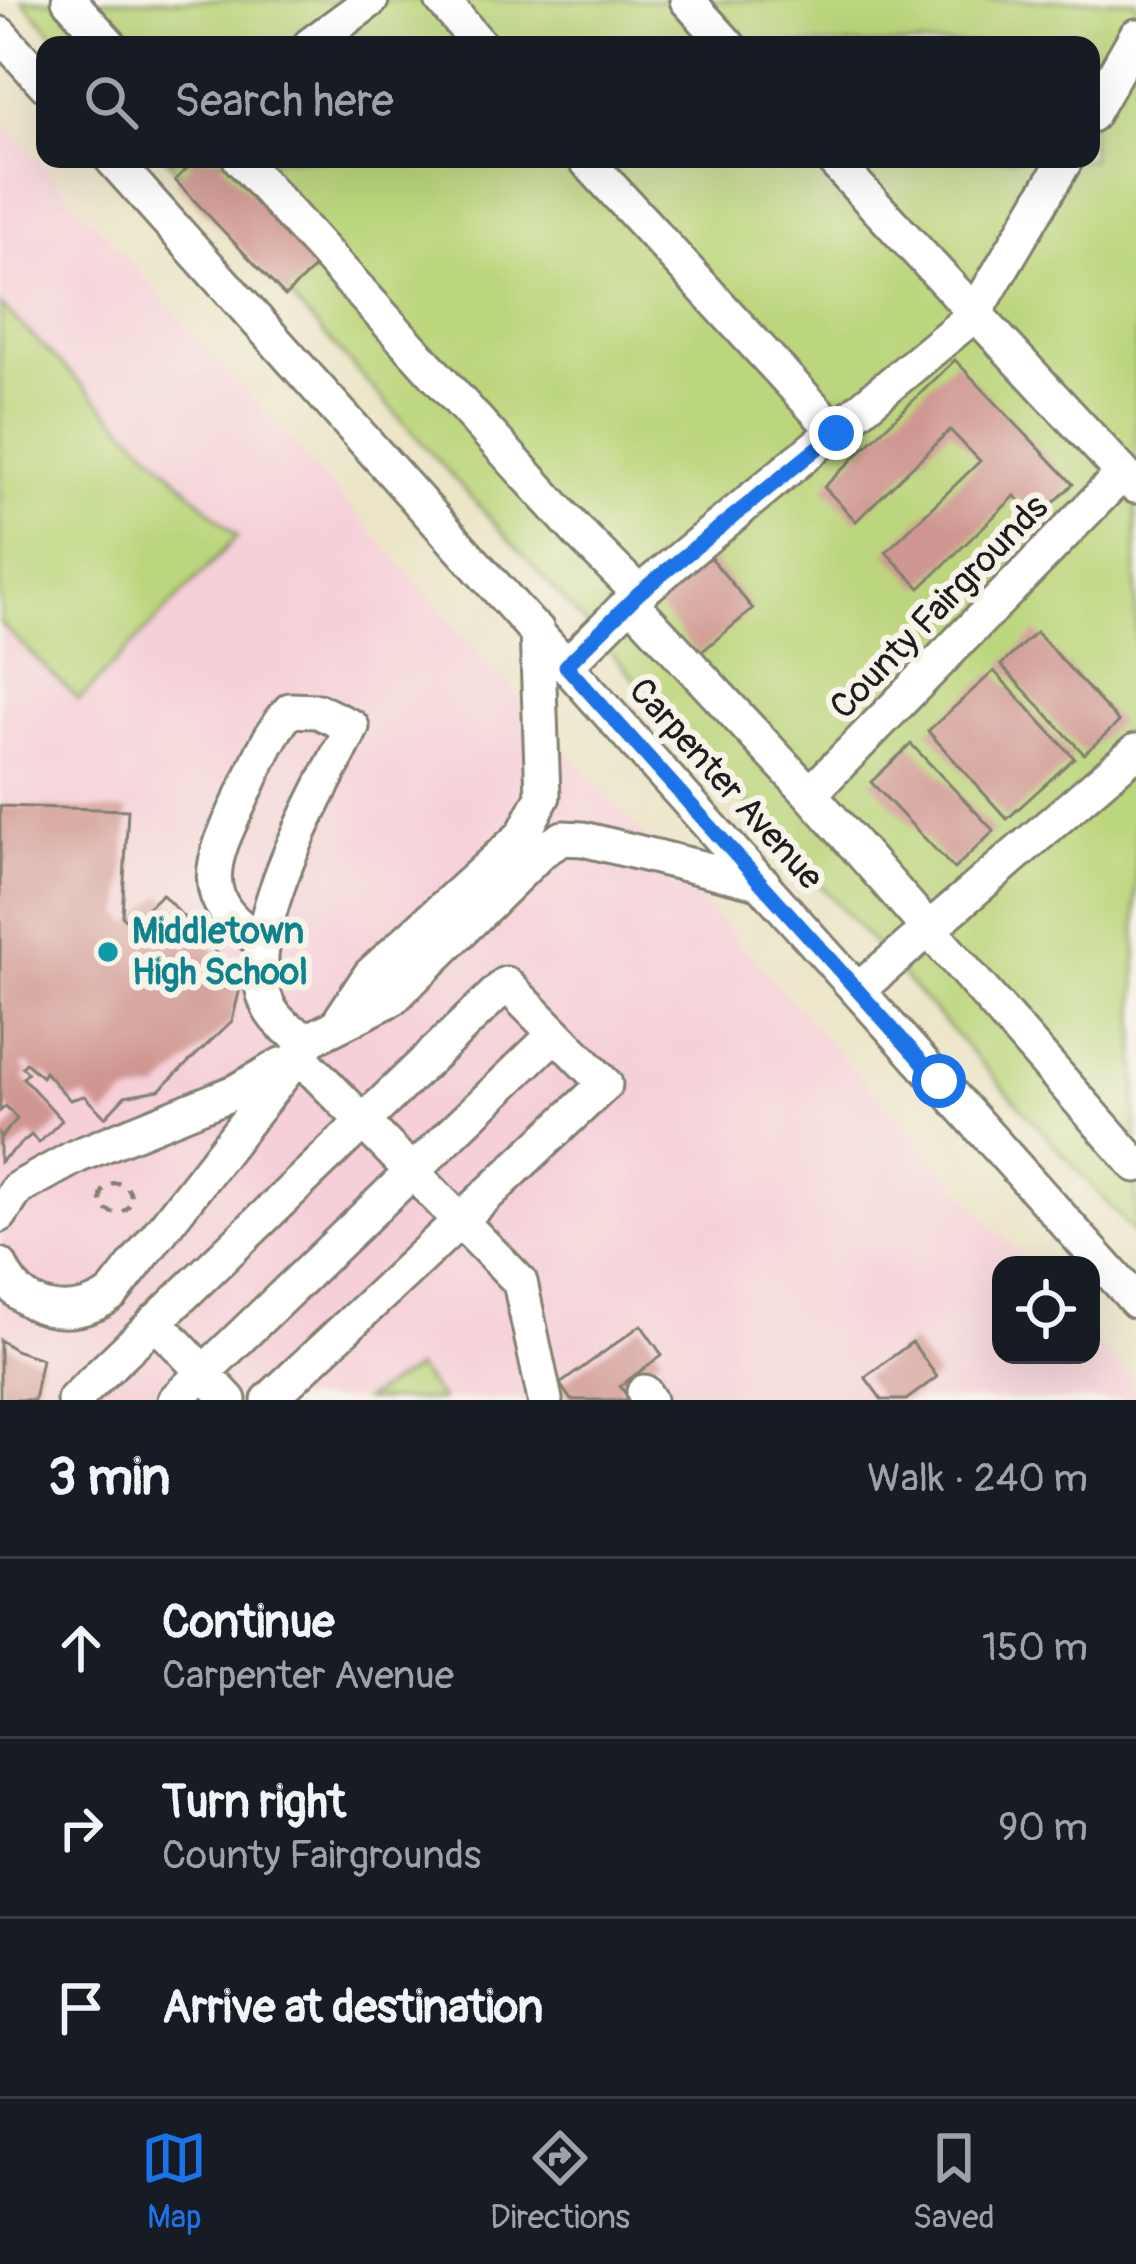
<!DOCTYPE html>
<meta charset="utf-8">
<style>
:root{--surface:#171b24;--page:#20242c;--text:#f1f3f6;--muted:#9ea1a6;--line:#363941;--accent:#1a73e8}
body{margin:0;font-family:Pangolin,sans-serif;background:var(--page);color:var(--text)}
.controls{position:absolute;right:36px;bottom:36px;display:grid;overflow:hidden;border-radius:24px;box-shadow:0 12px 48px #0002}
.controls button{width:108px;height:108px;display:grid;place-items:center;padding:0;border:0;border-bottom:3px solid var(--line);background:var(--surface);color:var(--text);font:60px sans-serif}
.stop{position:absolute;width:36px;height:36px;margin:-27px;border:9px solid #1a73e8;border-radius:50%;background:#fff}
.stop.end{background:#1a73e8;border-color:#fff;box-shadow:0 3px 12px #0008}
.list{margin:0;padding:0;list-style:none}
h2{display:flex;justify-content:space-between;align-items:center;height:156px;margin:0;padding:0 48px;font-size:51px}
h2 small{font-size:39px;font-weight:400;color:var(--muted)}
.list li{display:grid;grid-template-columns:78px 1fr auto;gap:36px;align-items:center;box-sizing:border-box;height:180px;padding:0 48px;border-top:3px solid var(--line)}
.list b{display:block;font-size:45px;white-space:nowrap}
.list p{margin:0;font-size:39px;white-space:nowrap;color:var(--muted)}
.list em{font-size:39px;font-style:normal;color:var(--muted)}
.icon{flex:none;width:66px;height:66px;fill:none;stroke:currentColor;stroke-width:2;stroke-linecap:round;stroke-linejoin:round}
.map{position:relative;flex:none;width:1136px;height:1400px;overflow:hidden}
.search{position:absolute;background:var(--surface);box-shadow:0 12px 48px #0002;left:36px;right:36px;top:36px;height:132px;display:flex;align-items:center;gap:30px;box-sizing:border-box;padding:0 42px;border-radius:24px;color:var(--muted);font-size:45px}
.sheet{height:696px;background:var(--surface)}
nav{display:flex;justify-content:space-around;align-items:center;box-sizing:border-box;height:168px;border-top:3px solid var(--line);background:var(--surface);font-size:33px;color:var(--muted)}
nav a{display:grid;justify-items:center;gap:6px}
nav .on{color:var(--accent)}
.map>svg:first-child{display:block}
.built{fill:#f6cfd8}
.green{fill:#bbd67b;stroke:#6c794c;stroke-width:3}
.building{fill:#d09792}
.lines{fill:none;stroke-linecap:round;stroke-linejoin:round}
.minor-casing{stroke:#838070;stroke-width:39}
.path{stroke:#838070;stroke-width:4.5;stroke-dasharray:9 9;stroke-linecap:butt}
.minor{stroke:#fff;stroke-width:33}
.route{stroke:#1a73e8;stroke-width:15}
.culture-dot{fill:#0f9aa8;stroke:#f7f3e8;stroke-width:4.5}
.labels{text-anchor:middle;dominant-baseline:central;stroke-width:12;stroke-linejoin:round;paint-order:stroke}
.street-label{font-size:36px;fill:#1c1c1c;stroke:#f7f3e8}
.culture-label{font-size:36px;font-weight:bold;fill:#0d838f;stroke:#f7f3e8;text-anchor:start}
</style>
<div class="map">
<svg width="1136" height="1400" viewBox="0 0 1136 1400">
<rect width="100%" height="100%" fill="#f7f3e8"/>
<filter id="ink" filterUnits="userSpaceOnUse"><feTurbulence type="fractalNoise" baseFrequency=".00833" numOctaves="2"/><feDisplacementMap in="SourceGraphic" scale="24" xChannelSelector="R" yChannelSelector="G"/><feConvolveMatrix kernelMatrix="1 2 1 2 8 2 1 2 1" color-interpolation-filters="sRGB"/></filter>
<filter id="wash" filterUnits="userSpaceOnUse"><feTurbulence type="fractalNoise" baseFrequency=".004" numOctaves="4" result="noise"/><feDisplacementMap in="SourceGraphic" scale="48" xChannelSelector="R" yChannelSelector="G"/><feGaussianBlur stdDeviation="2.7" result="paint"/><feColorMatrix in="noise" values="0 0 0 0 0 0 0 0 0 0 0 0 0 0 0 0 0 1.4 0 .05"/><feComposite in="paint" operator="in"/></filter>
<g filter="url(#wash)">
<rect width="100%" height="100%" fill="#eae3c3"/>
<path class="built" d="M 0,116 L 1029,1265 L 1001,1265 L 1001,1355 L 1091,1355 L 1091,1334 L 1136,1384 L 1136,1400 L 0,1400 Z"/>
<path class="green" d="M 22,0 L 1136,0 L 1136,1235 L 166,159 L 1091,159 L 1091,45 L 63,45 Z
M 0,304 L 237,537 L 79,700 L 0,623 Z
M 416,1368 L 442,1400 L 364,1400 Z"/>
<g id="blocks">
<path class="building" d="M 197,159 L 218,159 L 318,264 L 285,296 L 175,180 Z
M 955,360 L 1073,484 L 1037,519 L 1015,496 L 920,588 L 886,552 L 980,461 L 950,430 L 856,521 L 824,487 Z
M 710,557 L 753,609 L 698,655 L 655,603 Z
M 1036,632 L 1119,722 L 1084,754 L 1001,665 Z
M 994,671 L 1074,758 L 1007,819 L 928,731 Z
M 911,744 L 994,831 L 954,869 L 871,782 Z
M 0,806 L 128,810 L 122,916 L 130,924 L 162,894 L 242,980 L 232,1021 L 159,1090 L 125,1096 L 105,1117 L 84,1096 L 70,1100 L 45,1072 L 42,1077 L 26,1063 L 22,1067 L 28,1073 L 23,1078 L 62,1120 L 39,1143 L 31,1135 L 0,1162 L 0,1134 L 2,1136 L 17,1119 L 6,1106 L 0,1111 Z
M 641,1325 L 662,1355 L 620,1386 L 630,1400 L 571,1400 L 560,1384 Z
M 0,1340 L 15,1350 L 42,1359 L 34,1400 L 0,1400 Z
M 912,1342 L 937,1377 L 906,1400 L 882,1400 L 865,1377 Z"/>
</g>
</g>
<g filter="url(#ink)">
<use href="#blocks" fill-opacity="0" stroke="#838070" stroke-width="3"/>
<g class="lines">
<g class="minor-casing">
<path id="minor" d="M 69,0 L 110,45
M 442,0 L 480,45
M 687,0 L 728,45
M 0,34 L 45,84
M 310,45 L 371,0
M 1091,115 L 1136,36
M 112,159 L 1136,1301
M 240,159 L 578,532 L 639,593
M 585,159 L 836,432
M 832,159 L 1135,486
M 631,602 L 810,794 L 1136,1165
M 566,666 L 639,593 L 974,315 L 1066,159
M 810,794 L 1123,473
M 262,941 C 187,899 216,852 245,791 C 258,762 269,734 290,710 L 318,711 L 352,727 C 321,793 190,1006 311,1039
M 858,990 L 1136,751
M 337,1025 L 370,975 L 523,835 L 543,796 L 537,630
M 298,1055 L 520,1282 L 545,1400
M 0,1215 L 17,1189 L 77,1156 L 237,1091 L 281,1065
M 0,1265 C 20,1313 72,1323 112,1294 L 311,1039 L 393,998 L 542,851 L 563,838 L 583,839 L 763,883
M 155,1321 L 229,1400
M 644,1392 L 649,1400
M 74,1400 L 506,984 L 605,1084 L 269,1400
M 175,1400 L 555,1034"/>
</g>
<path class="path" d="M101 1198a15 15 0 1 1 30 0a15 15 0 1 1-30 0Z"/>
<use href="#minor" class="minor"/>
</g>
</g>
<g class="lines" filter="url(#ink)">
<path class="route" d="M 836,433 L 639,593 L 566,666 L 939,1081"/>
</g>
<circle class="culture-dot" cx="108" cy="952" r="12"/>
<g class="labels">
<g class="street-label">
<text transform="translate(939 607) rotate(-46)">County Fairgrounds</text>
<text transform="translate(726 784) rotate(48)">Carpenter Avenue</text>
</g>
<g class="culture-label">
<text x="132" y="931">Middletown<tspan x="132" dy="41">High School</tspan></text>
</g>
</g>
</svg>
<div class="controls">
<button><svg class="icon" aria-label="locate" viewBox="0 0 24 24"><circle cx="12" cy="12" r="6"/><path d="M12 2v4M12 18v4M2 12h4M18 12h4"/></svg></button>
</div>
<div class="stop" style="left:939px;top:1081px"></div>
<div class="stop end" style="left:836px;top:433px"></div>
<div class="search"><svg class="icon" aria-label="search" viewBox="0 0 24 24"><circle cx="10" cy="10" r="6"/><path d="M15 15l6 6"/></svg>Search here</div>
</div>
<section class="sheet">
<h2>3 min<small>Walk · 240 m</small></h2>
<ul class="list">
<li><svg class="icon" aria-label="ahead" viewBox="0 0 24 24"><path d="M12 20V5M6 11l6-6 6 6"/></svg><div><b>Continue</b><p>Carpenter Avenue</p></div><em>150 m</em></li>
<li><svg class="icon" aria-label="right" viewBox="0 0 24 24"><path d="M7 20v-9h11M14 6l5 5-5 5"/></svg><div><b>Turn right</b><p>County Fairgrounds</p></div><em>90 m</em></li>
<li><svg class="icon" aria-label="arrive" viewBox="0 0 24 24"><path d="M6 21V4h12l-3 4 3 4H6"/></svg><div><b>Arrive at destination</b></div></li>
</ul>
</section>
<nav>
<a class="on"><svg class="icon" aria-label="map" viewBox="0 0 24 24"><path d="M3 6l6-2 6 2 6-2v14l-6 2-6-2-6 2zM9 4v14M15 6v14"/></svg>Map</a>
<a><svg class="icon" aria-label="directions" viewBox="0 0 24 24"><path d="M12 3l9 9-9 9-9-9zM9 14v-3h6M13 9l2 2-2 2"/></svg>Directions</a>
<a><svg class="icon" aria-label="saved" viewBox="0 0 24 24"><path d="M7 4h10v16l-5-4-5 4z"/></svg>Saved</a>
</nav>
